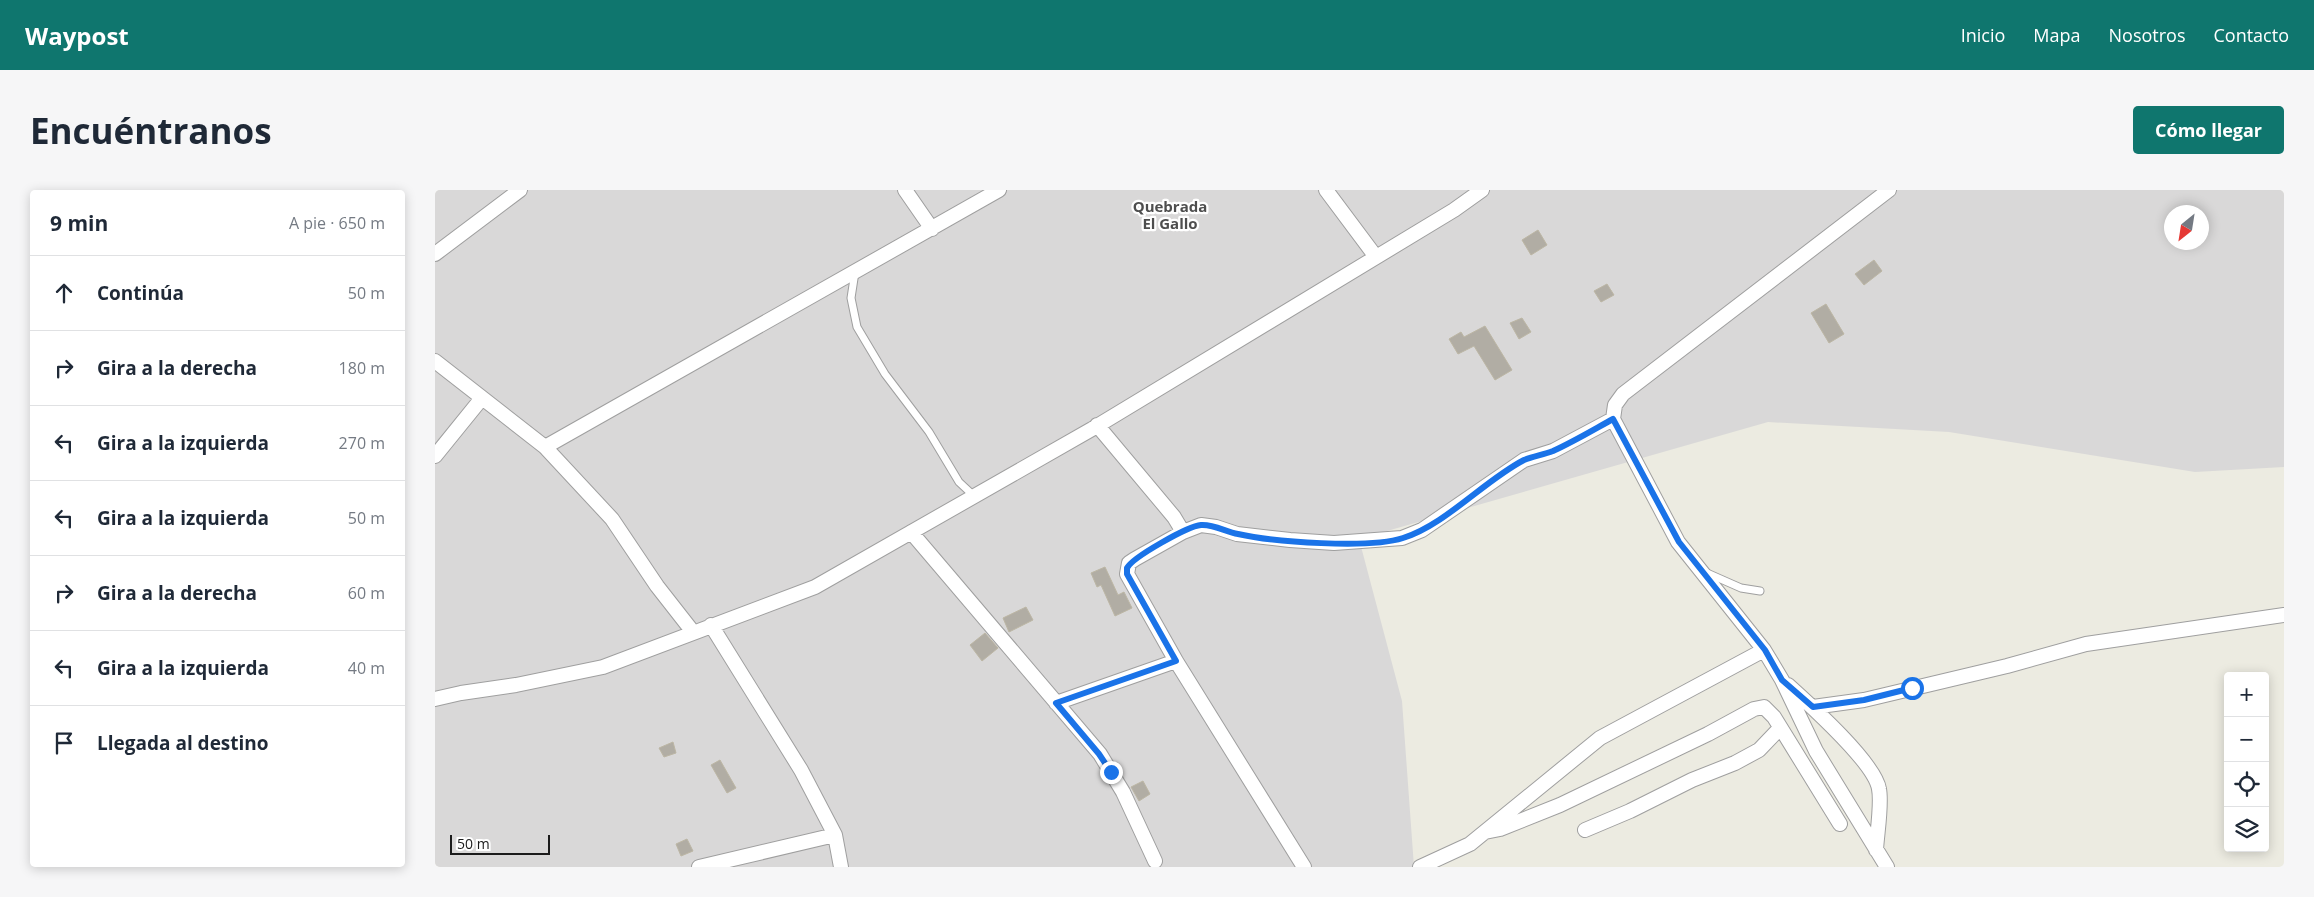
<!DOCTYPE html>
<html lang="es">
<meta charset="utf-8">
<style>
:root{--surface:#fff;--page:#f6f6f7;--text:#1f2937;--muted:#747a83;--line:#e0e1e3;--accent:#0f766e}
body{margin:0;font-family:"Open Sans",sans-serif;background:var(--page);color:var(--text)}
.controls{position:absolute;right:15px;bottom:15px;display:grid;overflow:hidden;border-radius:5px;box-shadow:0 2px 12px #0003}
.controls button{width:45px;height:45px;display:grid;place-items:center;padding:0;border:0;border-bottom:1px solid var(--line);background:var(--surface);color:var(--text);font:25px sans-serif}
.compass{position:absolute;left:1729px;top:15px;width:45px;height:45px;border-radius:50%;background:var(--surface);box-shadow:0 2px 12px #0003;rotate:210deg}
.scale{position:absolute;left:15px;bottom:12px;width:100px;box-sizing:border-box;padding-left:5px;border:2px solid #1b1b1b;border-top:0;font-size:14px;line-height:18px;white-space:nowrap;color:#1b1b1b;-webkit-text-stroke:4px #fff;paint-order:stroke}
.stop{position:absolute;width:15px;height:15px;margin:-11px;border:4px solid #1a73e8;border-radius:50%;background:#fff}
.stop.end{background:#1a73e8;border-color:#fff;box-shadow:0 1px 5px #0008}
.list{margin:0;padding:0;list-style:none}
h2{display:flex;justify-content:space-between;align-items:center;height:65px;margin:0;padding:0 20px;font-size:21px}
h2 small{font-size:16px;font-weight:400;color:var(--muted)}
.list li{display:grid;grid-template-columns:32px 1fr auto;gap:15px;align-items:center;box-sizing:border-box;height:75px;padding:0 20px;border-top:1px solid var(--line)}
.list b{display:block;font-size:19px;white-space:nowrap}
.list em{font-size:16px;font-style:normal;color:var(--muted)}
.icon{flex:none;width:28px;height:28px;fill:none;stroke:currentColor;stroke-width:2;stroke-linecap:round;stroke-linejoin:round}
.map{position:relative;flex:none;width:1849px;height:677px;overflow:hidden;border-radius:5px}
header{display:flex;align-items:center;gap:30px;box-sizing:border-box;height:70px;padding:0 25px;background:var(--accent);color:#fff}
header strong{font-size:24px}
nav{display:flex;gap:28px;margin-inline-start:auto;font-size:18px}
.intro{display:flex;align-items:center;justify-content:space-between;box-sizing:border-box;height:120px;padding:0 30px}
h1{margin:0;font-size:35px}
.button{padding:12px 22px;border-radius:5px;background:var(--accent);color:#fff;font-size:18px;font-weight:700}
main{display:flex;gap:30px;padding:0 30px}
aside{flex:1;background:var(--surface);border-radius:5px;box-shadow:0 2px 12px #0003}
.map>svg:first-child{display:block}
.residential{fill:#d9d8d8;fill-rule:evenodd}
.building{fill:#b1ada4;stroke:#bcb6a4}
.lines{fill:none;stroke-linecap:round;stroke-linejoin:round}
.lane-casing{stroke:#9f9f9f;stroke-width:9}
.street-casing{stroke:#9f9f9f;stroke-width:16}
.lane{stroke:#fff;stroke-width:7}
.street{stroke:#fff;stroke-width:14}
.route{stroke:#1a73e8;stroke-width:6}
.labels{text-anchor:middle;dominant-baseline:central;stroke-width:4.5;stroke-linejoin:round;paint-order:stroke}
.neighbourhood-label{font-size:15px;font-weight:bold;fill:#4e4e4e;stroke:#fff}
</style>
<header>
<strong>Waypost</strong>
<nav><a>Inicio</a><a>Mapa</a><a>Nosotros</a><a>Contacto</a></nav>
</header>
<div class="intro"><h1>Encuéntranos</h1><a class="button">Cómo llegar</a></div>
<main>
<aside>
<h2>9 min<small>A pie · 650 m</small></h2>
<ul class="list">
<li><svg class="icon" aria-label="ahead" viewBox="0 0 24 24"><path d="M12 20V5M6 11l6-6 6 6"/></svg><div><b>Continúa</b></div><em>50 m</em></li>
<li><svg class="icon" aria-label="right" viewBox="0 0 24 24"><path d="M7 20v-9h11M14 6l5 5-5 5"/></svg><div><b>Gira a la derecha</b></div><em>180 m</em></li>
<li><svg class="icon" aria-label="left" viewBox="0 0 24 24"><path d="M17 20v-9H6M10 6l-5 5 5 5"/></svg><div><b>Gira a la izquierda</b></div><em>270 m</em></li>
<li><svg class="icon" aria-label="left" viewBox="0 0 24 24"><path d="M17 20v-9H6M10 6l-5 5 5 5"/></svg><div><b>Gira a la izquierda</b></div><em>50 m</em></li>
<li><svg class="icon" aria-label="right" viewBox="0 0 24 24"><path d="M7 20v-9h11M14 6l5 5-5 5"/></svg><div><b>Gira a la derecha</b></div><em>60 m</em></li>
<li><svg class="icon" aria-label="left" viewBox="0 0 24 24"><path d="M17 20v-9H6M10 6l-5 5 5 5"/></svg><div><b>Gira a la izquierda</b></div><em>40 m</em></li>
<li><svg class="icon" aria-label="arrive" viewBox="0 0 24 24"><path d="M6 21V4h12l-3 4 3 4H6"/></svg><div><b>Llegada al destino</b></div></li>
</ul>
</aside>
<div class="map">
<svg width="1849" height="677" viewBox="0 0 1849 677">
<rect width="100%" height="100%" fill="#ecebe1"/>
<path class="residential" d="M 0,0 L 1849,0 L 1849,277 L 1760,282 L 1514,242 L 1333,232 L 924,349 L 967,511 L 979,677 L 0,677 ZM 1736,22 L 1766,22 L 1766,52 L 1736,52 Z"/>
<path class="building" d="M 1103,40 L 1112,55 L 1096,65 L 1087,50 Z
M 1439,70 L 1447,81 L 1429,95 L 1420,84 Z
M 1172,94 L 1179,105 L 1166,112 L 1159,101 Z
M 1391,114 L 1409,144 L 1394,153 L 1376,123 Z
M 1087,128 L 1096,142 L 1084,149 L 1075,133 Z
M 1050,136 L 1077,180 L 1060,190 L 1039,156 L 1023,164 L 1014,149 L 1026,142 L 1029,147 Z
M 670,377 L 683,405 L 689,402 L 697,418 L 680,426 L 666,395 L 662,397 L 656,383 Z
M 591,417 L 598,430 L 574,442 L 568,428 Z
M 550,443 L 563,458 L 547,471 L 535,455 Z
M 238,552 L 241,563 L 229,567 L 224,558 Z
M 285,570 L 301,598 L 292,603 L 276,575 Z
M 708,591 L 715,604 L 704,611 L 696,597 Z
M 252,649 L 258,661 L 246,666 L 241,654 Z"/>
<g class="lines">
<g class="lane-casing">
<path id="lane" d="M 420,82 L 416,108 L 422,137 L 450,184 L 494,242 L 524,292 L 539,306
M 1272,383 L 1306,398 L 1325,401"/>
</g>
<g class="street-casing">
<path id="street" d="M 470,0 L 497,39
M 891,0 L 941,67
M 0,64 L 85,0
M 0,171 L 110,257 L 177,329 L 222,396 L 258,442
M 662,235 L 739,327 L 748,342 L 700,369 L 694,373 L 692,384 L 741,471 L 869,677
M 110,257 L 564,0
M 0,266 L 47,208
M 476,342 L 665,564 L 688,602 L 720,671
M 748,342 L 766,335 L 781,337 L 802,344 L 855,350 L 899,353 L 967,348 L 987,340 L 1089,270 L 1118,261 L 1178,229
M 276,435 L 366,580 L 400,645 L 406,677
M 1353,495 C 1374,514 1440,573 1444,599 C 1447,614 1442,643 1441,660
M 0,509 L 26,503 L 81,495 L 168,477 L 380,397 L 657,239 L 1019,20 L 1047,0
M 621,513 L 741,471
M 1378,517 L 1429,510 L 1572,476 L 1651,454 L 1849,425
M 1150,640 L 1195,621 L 1257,590 L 1300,573 L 1324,560 L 1345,538
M 1050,642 L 1065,639 L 1125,615 L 1273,544 L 1319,519 L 1329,517 L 1339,527 L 1405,634
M 264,677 L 400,645
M 985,677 L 1035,654 L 1165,548 L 1329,460
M 1452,677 L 1381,561 L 1347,490 L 1329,460 L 1243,352 L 1178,229 L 1180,215 L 1188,204 L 1454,0"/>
</g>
<use href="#lane" class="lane"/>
<use href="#street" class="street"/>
</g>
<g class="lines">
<path class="route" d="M 676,582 L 664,564 L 621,513 L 741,471 L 692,384 L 692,378 C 698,367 753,336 766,335 C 779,334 791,342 803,344 C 839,352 934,359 968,348 C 1010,335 1050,290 1089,270 C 1098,266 1108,265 1118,261 C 1138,252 1158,240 1178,229 L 1244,352 L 1330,460 L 1347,490 L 1378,517 L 1429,510 L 1477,498"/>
</g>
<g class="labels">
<g class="neighbourhood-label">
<text x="735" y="16">Quebrada<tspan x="735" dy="17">El Gallo</tspan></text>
</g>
</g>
</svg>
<div class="controls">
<button>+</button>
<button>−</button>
<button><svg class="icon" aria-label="locate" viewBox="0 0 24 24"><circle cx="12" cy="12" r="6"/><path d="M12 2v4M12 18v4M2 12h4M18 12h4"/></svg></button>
<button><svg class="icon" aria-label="layers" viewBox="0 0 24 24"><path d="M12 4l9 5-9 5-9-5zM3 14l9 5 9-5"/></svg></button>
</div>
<svg class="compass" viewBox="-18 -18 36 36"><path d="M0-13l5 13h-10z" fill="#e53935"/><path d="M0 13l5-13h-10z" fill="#747a83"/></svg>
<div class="scale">50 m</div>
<div class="stop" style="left:1477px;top:498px"></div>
<div class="stop end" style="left:676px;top:582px"></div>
</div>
</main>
